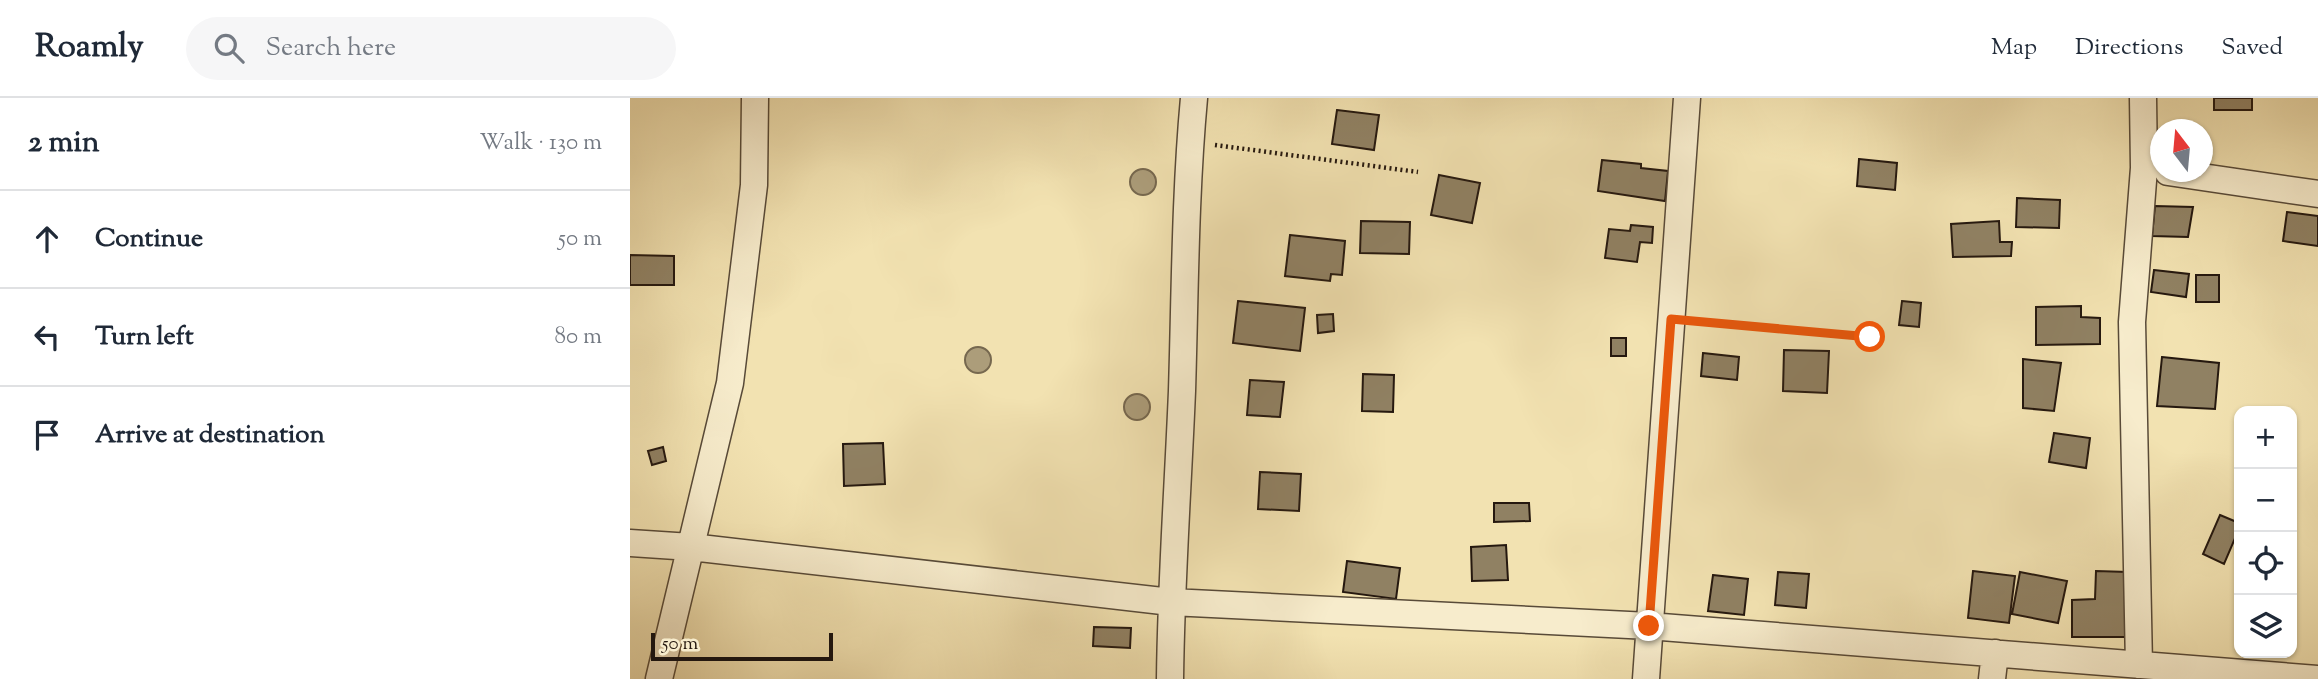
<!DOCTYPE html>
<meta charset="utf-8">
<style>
:root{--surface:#fff;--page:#f6f6f7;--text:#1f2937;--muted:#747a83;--line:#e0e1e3}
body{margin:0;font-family:"Sorts Mill Goudy",serif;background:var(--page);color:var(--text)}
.controls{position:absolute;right:21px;bottom:21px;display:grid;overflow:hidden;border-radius:14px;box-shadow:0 2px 5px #0004}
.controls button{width:63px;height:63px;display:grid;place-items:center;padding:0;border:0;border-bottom:2px solid var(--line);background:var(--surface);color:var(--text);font:35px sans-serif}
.compass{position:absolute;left:1520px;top:21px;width:63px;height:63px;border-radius:50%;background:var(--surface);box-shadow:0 2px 5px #0004;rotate:344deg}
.scale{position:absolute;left:21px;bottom:18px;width:182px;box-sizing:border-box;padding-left:7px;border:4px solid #25180f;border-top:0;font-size:19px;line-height:24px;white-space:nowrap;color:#25180f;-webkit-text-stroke:5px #f7eccc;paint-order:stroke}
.stop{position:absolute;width:21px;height:21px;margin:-16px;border:5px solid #ea580c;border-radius:50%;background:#fff}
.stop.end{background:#ea580c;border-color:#fff;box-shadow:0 2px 7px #0008}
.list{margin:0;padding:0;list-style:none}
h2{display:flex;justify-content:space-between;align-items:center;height:91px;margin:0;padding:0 28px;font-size:30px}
h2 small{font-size:23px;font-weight:400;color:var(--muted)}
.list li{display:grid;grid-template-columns:46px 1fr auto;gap:21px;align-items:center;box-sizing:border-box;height:98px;padding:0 28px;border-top:2px solid var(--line)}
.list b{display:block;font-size:26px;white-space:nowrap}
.list em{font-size:23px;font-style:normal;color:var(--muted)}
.icon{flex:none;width:38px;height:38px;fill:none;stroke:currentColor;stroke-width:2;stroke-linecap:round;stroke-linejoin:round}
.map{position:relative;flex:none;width:1688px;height:581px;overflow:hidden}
header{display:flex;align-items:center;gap:42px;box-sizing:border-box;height:98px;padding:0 35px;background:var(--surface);border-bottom:2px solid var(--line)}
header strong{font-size:33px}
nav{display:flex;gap:38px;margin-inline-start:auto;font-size:24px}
.search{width:490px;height:63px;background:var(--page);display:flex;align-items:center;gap:18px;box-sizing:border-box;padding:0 24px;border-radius:38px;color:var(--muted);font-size:26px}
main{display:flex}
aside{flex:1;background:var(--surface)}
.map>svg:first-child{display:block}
.water{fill:#ac9d7a;stroke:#76684f;stroke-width:2}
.building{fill:#908163;stroke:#25180f;stroke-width:2}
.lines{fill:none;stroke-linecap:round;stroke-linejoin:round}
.minor-casing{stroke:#584a38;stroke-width:29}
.path{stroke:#25180f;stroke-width:4.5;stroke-dasharray:2 3.5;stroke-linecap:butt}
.minor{stroke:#f7eccc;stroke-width:26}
.route{stroke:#ea580c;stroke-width:9}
</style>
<header>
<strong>Roamly</strong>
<div class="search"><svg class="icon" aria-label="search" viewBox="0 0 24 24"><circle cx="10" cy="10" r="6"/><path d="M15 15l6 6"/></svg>Search here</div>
<nav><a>Map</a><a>Directions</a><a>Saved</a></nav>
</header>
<main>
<aside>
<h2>2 min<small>Walk · 130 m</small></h2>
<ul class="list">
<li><svg class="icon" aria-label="ahead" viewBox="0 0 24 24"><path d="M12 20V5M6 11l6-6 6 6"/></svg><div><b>Continue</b></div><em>50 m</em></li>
<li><svg class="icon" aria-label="left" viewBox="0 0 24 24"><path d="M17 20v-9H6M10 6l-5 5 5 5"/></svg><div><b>Turn left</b></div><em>80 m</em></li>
<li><svg class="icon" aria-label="arrive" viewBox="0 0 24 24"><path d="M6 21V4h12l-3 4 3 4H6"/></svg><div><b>Arrive at destination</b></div></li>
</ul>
</aside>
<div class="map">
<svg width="1688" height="581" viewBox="0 0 1688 581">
<rect width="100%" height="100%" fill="#f2e2b1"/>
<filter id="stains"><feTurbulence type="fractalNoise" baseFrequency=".00286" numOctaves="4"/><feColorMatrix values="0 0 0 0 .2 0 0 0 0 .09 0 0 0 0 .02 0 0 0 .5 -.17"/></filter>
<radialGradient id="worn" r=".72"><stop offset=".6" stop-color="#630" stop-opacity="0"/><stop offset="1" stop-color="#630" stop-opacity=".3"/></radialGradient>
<path class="water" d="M500 84a13 13 0 1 1 26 0a13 13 0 1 1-26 0Z
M335 262a13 13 0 1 1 26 0a13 13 0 1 1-26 0Z
M494 309a13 13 0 1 1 26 0a13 13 0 1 1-26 0Z"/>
<path class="building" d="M 1584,0 L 1622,0 L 1622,12 L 1584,12 Z
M 707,12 L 749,17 L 744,52 L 702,46 Z
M 1229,61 L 1267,65 L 1265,92 L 1227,88 Z
M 972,62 L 1011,66 L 1011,70 L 1038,73 L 1035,103 L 968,93 Z
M 809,77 L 850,85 L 842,125 L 801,117 Z
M 1387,100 L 1430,102 L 1429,130 L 1386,129 Z
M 1525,108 L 1563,109 L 1558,139 L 1522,138 Z
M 1657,114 L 1688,118 L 1688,148 L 1653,143 Z
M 731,123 L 780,124 L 779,156 L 730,155 Z
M 1369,123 L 1370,144 L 1382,144 L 1381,158 L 1323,159 L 1321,126 Z
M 1001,127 L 1023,129 L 1022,145 L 1010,144 L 1007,164 L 975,160 L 979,131 L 1000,133 Z
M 660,137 L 715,143 L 712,177 L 701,176 L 700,183 L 655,178 Z
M 0,157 L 44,158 L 44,187 L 0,187 Z
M 1524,172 L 1559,176 L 1556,199 L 1521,194 Z
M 1566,177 L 1589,177 L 1589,204 L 1566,204 Z
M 608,203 L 675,210 L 670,253 L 603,245 Z
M 1272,203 L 1291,205 L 1289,229 L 1269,227 Z
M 1451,208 L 1451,219 L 1470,220 L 1470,246 L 1406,247 L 1406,209 Z
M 703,216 L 704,233 L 688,235 L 687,217 Z
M 981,240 L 996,240 L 996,258 L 981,258 Z
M 1154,252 L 1199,253 L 1197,295 L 1153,293 Z
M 1073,255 L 1109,259 L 1107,282 L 1071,278 Z
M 1532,259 L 1589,265 L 1585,311 L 1527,308 Z
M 1393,261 L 1431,265 L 1424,313 L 1393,310 Z
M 733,276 L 764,277 L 763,314 L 732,313 Z
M 620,282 L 654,284 L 650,319 L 617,317 Z
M 1424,335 L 1460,340 L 1456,370 L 1419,364 Z
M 253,345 L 255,386 L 214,388 L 213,346 Z
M 33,349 L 36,363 L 22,367 L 18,353 Z
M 630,374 L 671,376 L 669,413 L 628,411 Z
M 864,405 L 899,405 L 900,423 L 864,424 Z
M 1590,417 L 1609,425 L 1609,431 L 1594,466 L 1573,456 Z
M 876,447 L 878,482 L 842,483 L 841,449 Z
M 717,463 L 770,470 L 766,501 L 713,494 Z
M 1343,473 L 1385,478 L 1379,525 L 1338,520 Z
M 1466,473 L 1498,474 L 1497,539 L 1442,539 L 1442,502 L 1465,501 Z
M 1148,474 L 1179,476 L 1176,510 L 1145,507 Z
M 1390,474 L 1437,483 L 1428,525 L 1382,516 Z
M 1083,477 L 1118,481 L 1114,517 L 1078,513 Z
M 464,529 L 501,530 L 500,550 L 463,548 Z"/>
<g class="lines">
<g class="minor-casing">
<path id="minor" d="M 1538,74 L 1688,96
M 0,445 L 61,449 L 541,504 L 1019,528 L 1688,581
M 1509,567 L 1502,224 L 1514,70 L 1513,0
M 29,581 L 100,285 L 124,87 L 125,0
M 540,581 C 541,485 548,389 552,293 C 555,196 555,97 564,0
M 1016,581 L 1057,0
M 1362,581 L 1365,555"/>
</g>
<path class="path" d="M 585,47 L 788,74
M 1063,223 L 1240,239"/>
<use href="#minor" class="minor"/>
</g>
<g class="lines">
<path class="route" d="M 1019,528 L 1041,221 L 1240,239"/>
</g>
<rect width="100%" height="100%" filter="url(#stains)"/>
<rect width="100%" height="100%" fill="url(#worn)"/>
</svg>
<div class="controls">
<button>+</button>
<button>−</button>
<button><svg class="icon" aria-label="locate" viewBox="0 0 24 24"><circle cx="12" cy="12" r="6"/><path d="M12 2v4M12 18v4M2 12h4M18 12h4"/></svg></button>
<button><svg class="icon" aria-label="layers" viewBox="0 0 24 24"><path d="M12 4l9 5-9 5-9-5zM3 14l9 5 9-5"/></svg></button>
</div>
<svg class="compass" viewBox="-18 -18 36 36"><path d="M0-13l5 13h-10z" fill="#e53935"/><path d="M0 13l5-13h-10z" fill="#747a83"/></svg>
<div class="scale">50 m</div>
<div class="stop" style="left:1240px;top:239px"></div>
<div class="stop end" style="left:1019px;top:528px"></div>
</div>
</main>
